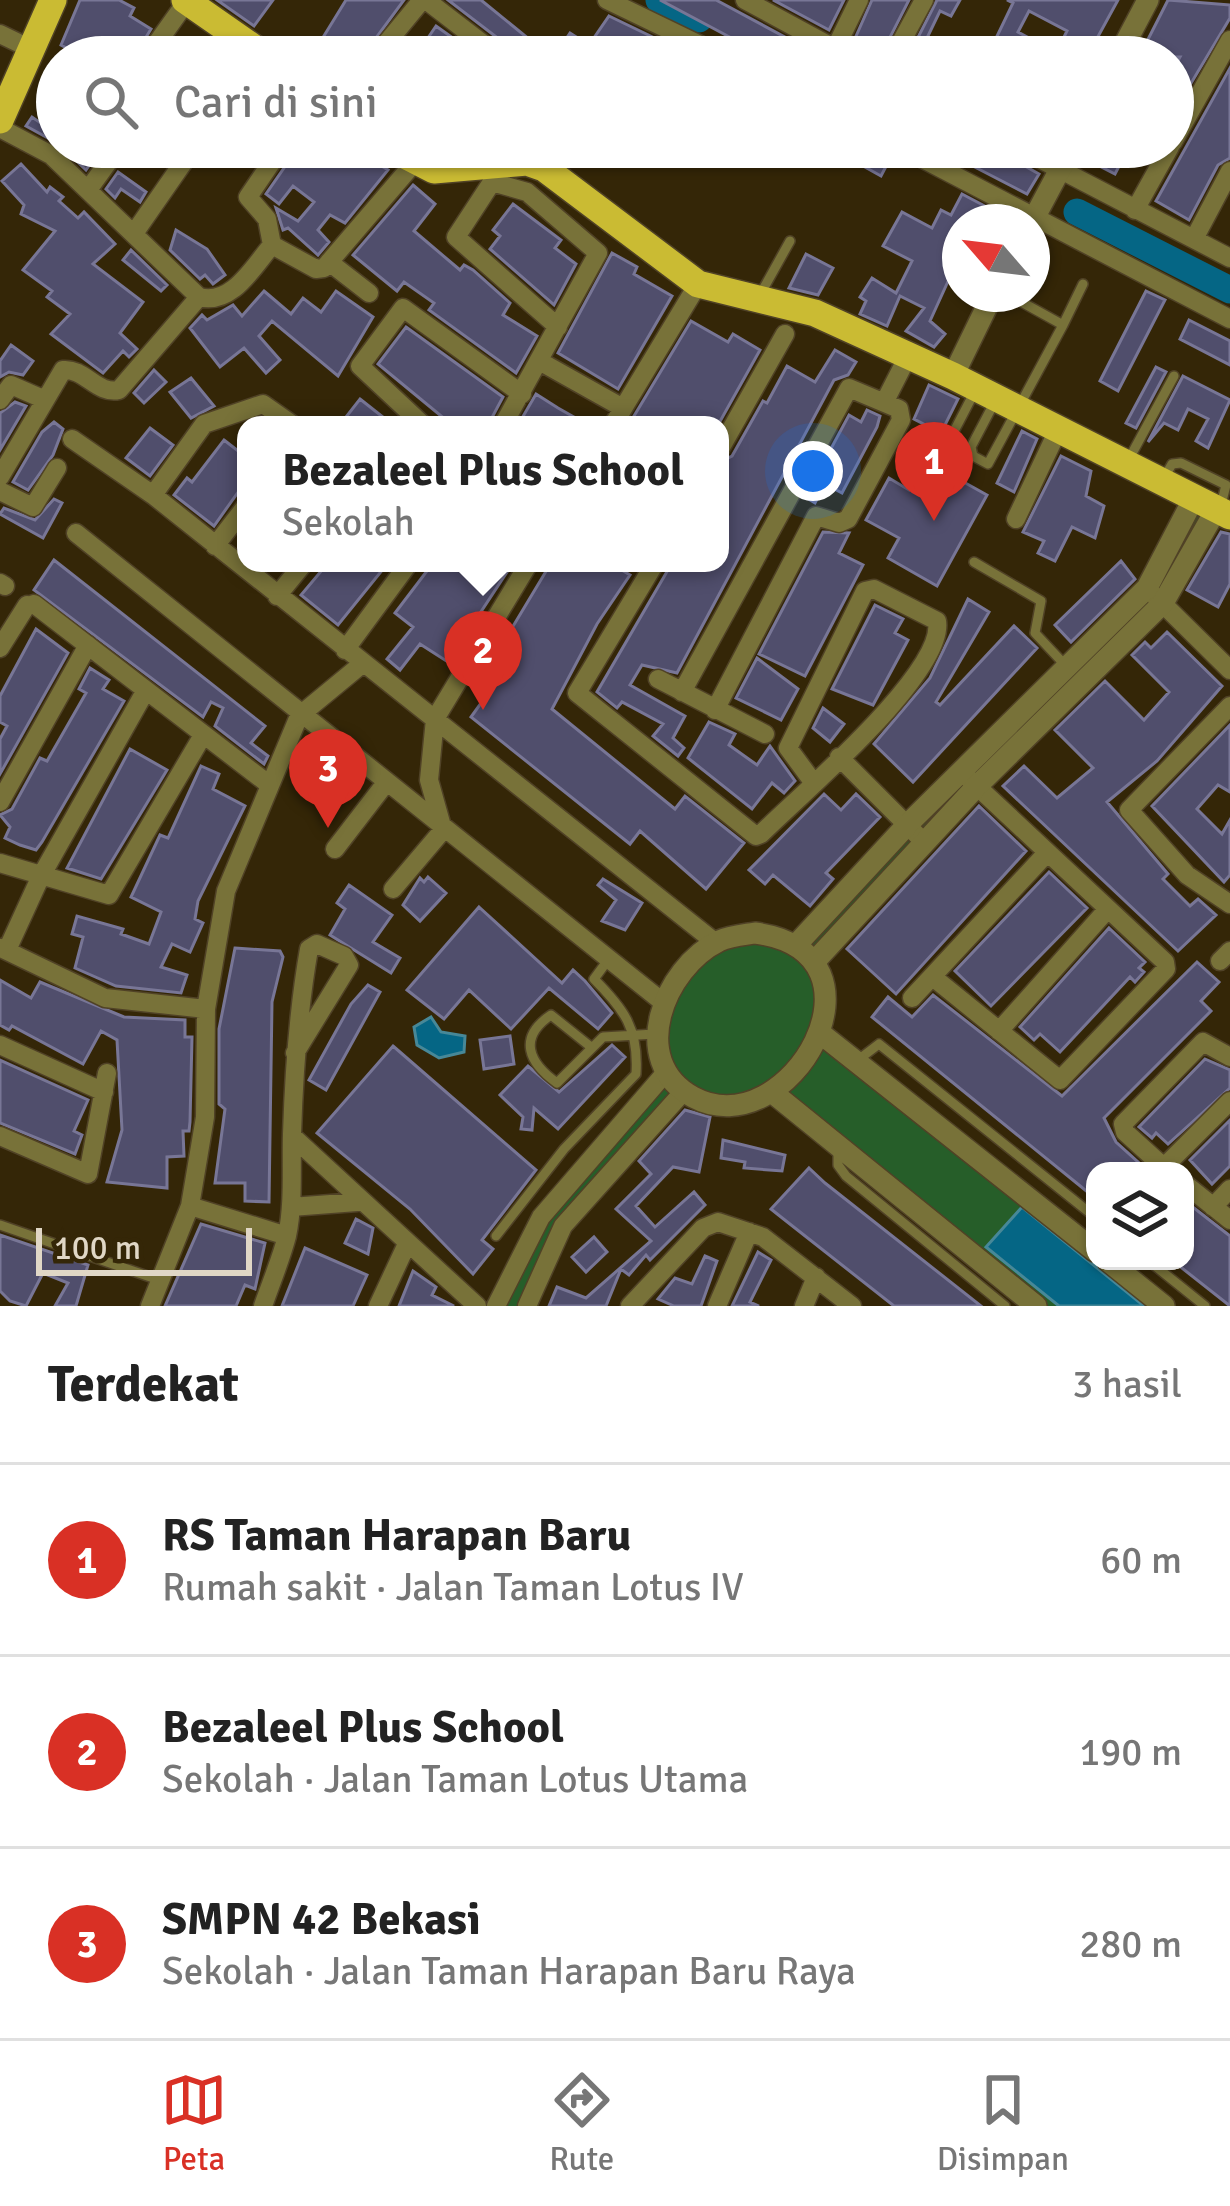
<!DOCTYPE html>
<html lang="id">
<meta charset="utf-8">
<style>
:root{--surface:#fff;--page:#f6f6f6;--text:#222;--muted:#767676;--line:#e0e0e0;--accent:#d93025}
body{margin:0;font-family:Signika,sans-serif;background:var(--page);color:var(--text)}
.controls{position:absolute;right:36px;bottom:36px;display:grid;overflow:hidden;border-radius:24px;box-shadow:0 3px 9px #0004}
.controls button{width:108px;height:108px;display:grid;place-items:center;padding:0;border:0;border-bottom:3px solid var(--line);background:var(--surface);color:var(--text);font:60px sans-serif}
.compass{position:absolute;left:942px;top:204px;width:108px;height:108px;border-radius:50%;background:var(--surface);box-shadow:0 3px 9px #0004;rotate:298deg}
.scale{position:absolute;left:36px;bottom:30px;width:216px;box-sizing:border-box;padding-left:12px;border:6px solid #e0d7c6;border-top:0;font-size:33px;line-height:42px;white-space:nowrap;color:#e0d7c6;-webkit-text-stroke:9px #342607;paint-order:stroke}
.you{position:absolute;left:813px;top:471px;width:42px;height:42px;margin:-30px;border:9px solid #fff;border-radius:50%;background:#1a73e8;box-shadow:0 0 0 18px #1a73e833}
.badge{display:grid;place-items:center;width:78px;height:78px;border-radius:50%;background:var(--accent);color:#fff;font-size:39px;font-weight:700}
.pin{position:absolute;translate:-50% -99px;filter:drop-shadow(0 3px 6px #0008)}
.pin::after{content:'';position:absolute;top:63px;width:42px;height:36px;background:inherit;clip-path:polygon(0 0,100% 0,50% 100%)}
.popup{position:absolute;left:237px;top:416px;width:492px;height:156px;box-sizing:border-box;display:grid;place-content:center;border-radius:24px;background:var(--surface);filter:drop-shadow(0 3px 9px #0005);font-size:39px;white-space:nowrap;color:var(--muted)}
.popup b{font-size:45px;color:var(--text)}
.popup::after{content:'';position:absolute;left:50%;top:100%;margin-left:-24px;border:24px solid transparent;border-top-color:var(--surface)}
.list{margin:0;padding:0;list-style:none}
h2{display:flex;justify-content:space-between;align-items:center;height:156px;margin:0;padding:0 48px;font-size:51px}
h2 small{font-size:39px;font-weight:400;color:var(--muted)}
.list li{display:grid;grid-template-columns:78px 1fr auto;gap:36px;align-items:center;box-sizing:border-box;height:192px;padding:0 48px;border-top:3px solid var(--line)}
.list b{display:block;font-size:45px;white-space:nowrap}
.list p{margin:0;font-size:39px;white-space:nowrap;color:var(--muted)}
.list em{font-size:39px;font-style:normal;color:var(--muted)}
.icon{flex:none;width:66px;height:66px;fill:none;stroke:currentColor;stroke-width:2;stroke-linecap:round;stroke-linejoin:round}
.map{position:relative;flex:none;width:1230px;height:1306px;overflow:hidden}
.search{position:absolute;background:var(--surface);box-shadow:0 3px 9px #0004;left:36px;right:36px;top:36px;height:132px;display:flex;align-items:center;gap:30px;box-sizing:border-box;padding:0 42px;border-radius:66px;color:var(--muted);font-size:45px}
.sheet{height:732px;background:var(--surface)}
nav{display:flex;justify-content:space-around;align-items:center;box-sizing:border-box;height:168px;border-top:3px solid var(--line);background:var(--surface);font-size:33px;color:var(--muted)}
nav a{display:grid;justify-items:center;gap:6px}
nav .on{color:var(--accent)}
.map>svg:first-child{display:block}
.green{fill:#265e29}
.water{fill:#056685;stroke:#478898;stroke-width:3}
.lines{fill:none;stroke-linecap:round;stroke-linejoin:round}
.river{stroke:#056685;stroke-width:27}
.building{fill:#504e6c;stroke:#787696;stroke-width:3}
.service-casing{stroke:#504226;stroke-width:12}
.minor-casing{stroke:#504226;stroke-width:21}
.tertiary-casing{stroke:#504226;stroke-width:24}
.primary-casing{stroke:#504226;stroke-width:30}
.service{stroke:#787239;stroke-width:9}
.minor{stroke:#787239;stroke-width:18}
.tertiary{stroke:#787239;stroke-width:21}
.primary{stroke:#cabb33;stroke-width:27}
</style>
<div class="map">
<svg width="1230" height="1306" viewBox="0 0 1230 1306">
<rect width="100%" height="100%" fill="#342607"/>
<path class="green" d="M 1194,498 L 1217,508 L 1163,603 L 815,961 L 821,1033 L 1095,1261 L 1108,1261 L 1164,1306 L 1036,1306 L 773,1093 L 744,1104 L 684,1091 L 597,1185 L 527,1306 L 496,1306 L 533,1231 L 667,1072 L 657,1022 L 716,943 L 797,943 L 1147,588 Z"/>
<path class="water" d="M 431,1017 L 441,1032 L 465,1036 L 464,1052 L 439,1058 L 417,1045 L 414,1027 Z
M 1022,1207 L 1144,1306 L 1059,1306 L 986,1247 Z"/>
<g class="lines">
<path class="river" d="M 659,0 L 699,19
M 1077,212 L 1230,290"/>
</g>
<path class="building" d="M 80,0 L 119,0 L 134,8 L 130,16 L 151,29 L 134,57 L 83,57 L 61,45 Z
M 217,0 L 273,0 L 254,26 Z
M 346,0 L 404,0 L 362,57 L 311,57 Z
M 448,0 L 481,0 L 551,57 L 513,57 L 508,46 Z
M 660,0 L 716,0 L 822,57 L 767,57 Z
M 773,0 L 844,0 L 829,30 Z
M 872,0 L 909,0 L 880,57 L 863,57 L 853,43 Z
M 937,0 L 960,0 L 951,16 L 940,11 L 926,40 L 960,57 L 908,57 Z
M 1007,0 L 1118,0 L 1089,53 L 1063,39 L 1067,31 L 1029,11 L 1018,32 L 1044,46 L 1038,57 L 987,57 L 1013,3 Z
M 1168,0 L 1230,5 L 1230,18 L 1181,100 L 1173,95 L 1173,70 L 1180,57 L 1139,57 Z
M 609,16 L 694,57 L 554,57 L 570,33 L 589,45 Z
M 436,26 L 460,43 L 450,57 L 392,57 L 400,47 L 415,57 Z
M 1230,68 L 1230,158 L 1218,165 L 1189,220 L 1156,201 Z
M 57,107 L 57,143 L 26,126 L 32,117 L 45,126 Z
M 62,147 L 102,147 L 86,170 Z
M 322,147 L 340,157 L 351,147 L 388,170 L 345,223 L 330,215 L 318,230 L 329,242 L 318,255 L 288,228 L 283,230 L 276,208 L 298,221 L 314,202 L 293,186 L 279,204 L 266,194 L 293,155 L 308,164 Z
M 829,147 L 873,147 L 891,157 L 881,176 Z
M 936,147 L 991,147 L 1039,174 L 1027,194 Z
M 1092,147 L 1155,147 L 1146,163 L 1126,153 L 1115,174 L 1086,159 Z
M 21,164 L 47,192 L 50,187 L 63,197 L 59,201 L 78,218 L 84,212 L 115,244 L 93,264 L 143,302 L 120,333 L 137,349 L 129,357 L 123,351 L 103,373 L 51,334 L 70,314 L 47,297 L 52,291 L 23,270 L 55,231 L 21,214 L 24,205 L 2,181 Z
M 118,172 L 146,192 L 140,202 L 121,189 L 115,198 L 106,189 Z
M 413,185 L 435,204 L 414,231 L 460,270 L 464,265 L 473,270 L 510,303 L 503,315 L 537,336 L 516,373 L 429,310 L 434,303 L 404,282 L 397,291 L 353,255 Z
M 962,194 L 1015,222 L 960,222 L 960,255 L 930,321 L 945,334 L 934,347 L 906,331 L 924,308 L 900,296 L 887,326 L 860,314 L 866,301 L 860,297 L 872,278 L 896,293 L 912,261 L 883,246 L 902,212 L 932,228 L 941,210 L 951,215 Z
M 513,204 L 561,240 L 555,248 L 576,264 L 554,305 L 490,249 L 500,236 L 493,230 Z
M 176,230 L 207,249 L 225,275 L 213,284 L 205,275 L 200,279 L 170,250 Z
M 131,250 L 167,285 L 161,291 L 123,260 Z
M 612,253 L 637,267 L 634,274 L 672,296 L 618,389 L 558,353 Z
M 806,254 L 833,268 L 818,295 L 789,288 Z
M 264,291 L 291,314 L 303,298 L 321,312 L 336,291 L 373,317 L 338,376 L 272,321 L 259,336 L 280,360 L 266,373 L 244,348 L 220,367 L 190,328 L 202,315 L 207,320 L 233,305 L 242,316 Z
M 1146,291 L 1165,300 L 1118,391 L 1100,381 Z
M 1189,320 L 1230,341 L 1230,365 L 1180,339 Z
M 691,321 L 728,342 L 733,334 L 760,350 L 718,425 L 649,425 L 634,416 Z
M 406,327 L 503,397 L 488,425 L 452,425 L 378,364 Z
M 11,345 L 33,361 L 23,375 L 9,372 L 0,377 L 0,361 Z
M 835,350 L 856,362 L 848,375 L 834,380 L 677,673 L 642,665 L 630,685 L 685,716 L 673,738 L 684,748 L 678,756 L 653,736 L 663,724 L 622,702 L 617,708 L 597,692 L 672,563 L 720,563 L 720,462 L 732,456 L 763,401 L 767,403 L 787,366 L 815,382 Z
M 1156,367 L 1166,372 L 1136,428 L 1126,423 Z
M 154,370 L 166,382 L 144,403 L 134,393 Z
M 1183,376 L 1230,400 L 1208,448 L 1196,441 L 1208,419 L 1188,409 L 1178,430 L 1164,423 L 1148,442 Z
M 191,378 L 214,406 L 191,418 L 170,392 Z
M 929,385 L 958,399 L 941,433 L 914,419 Z
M 536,394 L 558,408 L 588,425 L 518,425 Z
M 360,399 L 393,425 L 356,425 L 346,417 Z
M 15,402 L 26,406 L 0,450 L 0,413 Z
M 867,410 L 880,416 L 877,427 L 842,493 L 825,484 L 815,503 L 805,497 L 849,415 L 861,422 Z
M 54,422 L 63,429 L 53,455 L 28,490 L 13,482 L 42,432 Z
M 150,428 L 173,445 L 150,476 L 126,458 Z
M 1022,431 L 1037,439 L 1014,492 L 997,483 Z
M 224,440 L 246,457 L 246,481 L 214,526 L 174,495 L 187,478 L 192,482 Z
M 1061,456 L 1091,471 L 1086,496 L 1104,506 L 1095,538 L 1072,527 L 1055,561 L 1038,553 L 1044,541 L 1023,532 Z
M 920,469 L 934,476 L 942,470 L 987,495 L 937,586 L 888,558 L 899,538 L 866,520 L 889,478 L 909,490 Z
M 54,499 L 62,503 L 43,538 L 0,514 L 4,508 L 35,520 Z
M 823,532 L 849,533 L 839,553 L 863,565 L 805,676 L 759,654 Z
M 1221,532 L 1230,534 L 1230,584 L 1218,607 L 1187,590 Z
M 54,560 L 265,726 L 251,743 L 268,756 L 264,764 L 215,726 L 223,708 L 211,702 L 203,717 L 34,590 Z
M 1121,561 L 1135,579 L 1071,642 L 1055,625 Z
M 328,563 L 388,563 L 338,625 L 301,595 Z
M 433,563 L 513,563 L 448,662 L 420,644 L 400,670 L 387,659 L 413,627 L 395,613 Z
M 551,563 L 610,563 L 630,575 L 597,624 L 552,709 L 675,809 L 685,796 L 744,843 L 706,889 L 640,831 L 630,844 L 471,717 L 494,685 L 482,678 Z
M 968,599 L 989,612 L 936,702 L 940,705 L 1014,626 L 1037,648 L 913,782 L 874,744 L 930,678 Z
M 875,605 L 903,619 L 895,633 L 908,640 L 873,705 L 832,689 Z
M 36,629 L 68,653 L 0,774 L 0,739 L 7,726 L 0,722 L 0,696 Z
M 1167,632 L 1222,686 L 1157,761 L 1107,802 L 1168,874 L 1163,879 L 1190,906 L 1198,899 L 1216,915 L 1178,951 L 1003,786 L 1024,766 L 1057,798 L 1093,768 L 1055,730 L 1105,681 L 1144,720 L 1169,692 L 1132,655 L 1145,642 L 1151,648 Z
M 757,658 L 798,689 L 781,720 L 736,698 Z
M 90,668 L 109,680 L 103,689 L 124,701 L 42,842 L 36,850 L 20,845 L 5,838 L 10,827 L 0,815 L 12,809 L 40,758 L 47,761 L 86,693 L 79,689 Z
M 823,708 L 844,724 L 830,742 L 813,728 Z
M 709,722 L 735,734 L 729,745 L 757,765 L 770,746 L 795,781 L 784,793 L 772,783 L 752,809 L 688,758 Z
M 1230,725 L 1230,792 L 1218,785 L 1197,809 L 1222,834 L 1230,820 L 1230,875 L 1224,882 L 1152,806 Z
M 130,749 L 167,770 L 101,879 L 67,868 Z
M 201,766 L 219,774 L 213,789 L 245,806 L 198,901 L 195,919 L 203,923 L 190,952 L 172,944 L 161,967 L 187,975 L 181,993 L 116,986 L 75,968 L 83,937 L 72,934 L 77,916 L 123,929 L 121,934 L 149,944 L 161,912 L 131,897 L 160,835 L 168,838 Z
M 824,794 L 841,810 L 856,794 L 880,817 L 826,873 L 833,879 L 810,906 L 773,875 L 765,884 L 749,870 Z
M 979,806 L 1026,851 L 896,994 L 847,949 Z
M 1049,872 L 1087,908 L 991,1006 L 955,971 Z
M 428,877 L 446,893 L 420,921 L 403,905 L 420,878 L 424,882 Z
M 603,879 L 642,903 L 625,930 L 602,921 L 616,900 L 598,885 Z
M 349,885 L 392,915 L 373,942 L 400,958 L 391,973 L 330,935 L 345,909 L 337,903 Z
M 479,907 L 562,983 L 573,970 L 585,981 L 612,1013 L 598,1029 L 549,988 L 511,1029 L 469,990 L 444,1019 L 407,990 Z
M 1109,928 L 1145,962 L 1139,968 L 1144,972 L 1135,982 L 1130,977 L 1060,1052 L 1040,1034 L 1034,1040 L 1020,1027 Z
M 235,948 L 280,951 L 283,957 L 272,1002 L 269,1202 L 245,1201 L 245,1183 L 215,1183 L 225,1109 L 219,1104 L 219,1029 Z
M 1197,962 L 1219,982 L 1201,1001 L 1211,1011 L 1104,1118 L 1116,1142 L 1148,1171 L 1095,1171 L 1095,1198 L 872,1017 L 888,997 L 912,1017 L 933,995 L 1062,1096 Z
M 0,980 L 31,998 L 40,982 L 124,1017 L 185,1020 L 185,1037 L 192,1037 L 190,1122 L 189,1131 L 183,1131 L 184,1156 L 167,1157 L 167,1188 L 107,1182 L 122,1130 L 117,1040 L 101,1031 L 83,1064 L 12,1026 L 9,1030 L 0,1025 Z
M 368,985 L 380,992 L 326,1090 L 309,1080 L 351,1004 Z
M 510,1036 L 514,1064 L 484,1069 L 480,1040 Z
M 612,1045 L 625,1057 L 558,1129 L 534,1108 L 532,1130 L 521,1129 L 523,1117 L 500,1095 L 528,1066 L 559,1092 Z
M 393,1046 L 536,1170 L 482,1240 L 493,1249 L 473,1274 L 410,1209 L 317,1133 Z
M 1205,1059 L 1230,1070 L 1230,1088 L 1168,1144 L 1156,1133 L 1152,1138 L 1139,1127 Z
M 0,1060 L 88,1100 L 74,1131 L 82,1135 L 75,1154 L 0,1123 Z
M 685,1110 L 710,1117 L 699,1172 L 673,1167 L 636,1206 L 655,1227 L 694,1192 L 705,1205 L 650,1260 L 646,1255 L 629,1275 L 621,1269 L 606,1306 L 549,1306 L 557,1287 L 586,1298 L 651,1241 L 616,1209 L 651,1174 L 639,1161 Z
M 1230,1120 L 1230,1166 L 1212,1184 L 1190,1160 Z
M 723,1140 L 785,1155 L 782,1171 L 744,1168 L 745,1162 L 721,1158 Z
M 809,1168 L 825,1183 L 981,1306 L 894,1306 L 781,1217 L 771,1209 Z
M 1185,1201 L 1230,1236 L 1230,1306 L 1173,1261 L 1185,1261 Z
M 356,1219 L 373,1228 L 368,1254 L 345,1243 Z
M 201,1224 L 265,1243 L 255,1289 L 245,1285 L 236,1306 L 165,1306 Z
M 0,1235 L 88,1265 L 76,1306 L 55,1306 L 68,1283 L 43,1273 L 26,1306 L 10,1301 L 0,1291 Z
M 594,1237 L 607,1252 L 586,1272 L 572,1257 Z
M 305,1248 L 367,1275 L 353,1306 L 282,1306 Z
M 758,1252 L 771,1260 L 750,1302 L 759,1306 L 732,1306 Z
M 705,1256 L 717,1261 L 701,1306 L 674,1306 L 658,1299 L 675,1278 L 692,1284 Z
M 413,1271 L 436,1287 L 432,1295 L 454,1306 L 399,1306 Z"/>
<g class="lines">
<g class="service-casing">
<path id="service" d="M 1064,57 L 1069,48
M 761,293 L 790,241
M 1063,325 L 1083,284
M 991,409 L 971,447 L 973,456 L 988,464 L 1063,325 L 1007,294
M 1129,459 L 1174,376
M 938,462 L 974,393
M 1164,478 L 1172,464 L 1181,463 L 1226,485 L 1221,505
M 974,562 L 1041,601 L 1035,633 L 1066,666
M 591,1047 L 551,1015 C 517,1038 529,1063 557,1083 L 603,1037 L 655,1034
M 858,1060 L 879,1044 L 1095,1217
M 838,1150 L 838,1165 L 846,1176 L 1005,1306
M 0,1225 L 159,1280
M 496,1236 L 564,1149 L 636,1074 C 639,1029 624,1009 594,979 L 608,960
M 1149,1261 L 1205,1306"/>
</g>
<g class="minor-casing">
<path id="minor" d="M 426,0 L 500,57
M 607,0 L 725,57
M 745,0 L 850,57
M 0,34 L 31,49
M 835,49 L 859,0
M 147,57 L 187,1
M 375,57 L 422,0
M 893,57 L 924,0
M 0,128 L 51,155 L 199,297 C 232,306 253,267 272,245 L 267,219 L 248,197 L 282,147
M 1173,142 L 1230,40
M 900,147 L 1230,319
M 1017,147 L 1230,258
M 88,190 L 119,147
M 1135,210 L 1170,147
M 135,232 L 194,147
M 1194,239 L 1230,171
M 272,245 L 316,269 L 324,268 L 414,163
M 329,262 L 369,293
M 541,362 L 623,408
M 0,400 L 11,385 L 43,399
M 885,401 L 908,356
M 423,425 L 360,366 L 403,308 L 522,394
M 503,425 L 598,253 L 527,192 L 492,182 L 456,237 L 558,327
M 613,425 L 698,284
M 72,439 L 153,495 L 716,943
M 720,449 L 785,334
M 0,477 L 63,370 C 85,368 97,395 119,390 L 199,297
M 0,491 L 33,507 L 57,468
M 153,495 L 204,424 L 263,404 L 293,425
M 1016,519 L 1059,428
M 76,533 L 664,1003
M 215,546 L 246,506
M 655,563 L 577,693 L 756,836 L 761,834 C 799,796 946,672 937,621 L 874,589 L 865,591 L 788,748 L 813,782
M 0,583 L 5,586
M 277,596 L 304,563
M 1155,596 L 1230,670
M 34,604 L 267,783
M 0,648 L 27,605
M 345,650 L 409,563
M 658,679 L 765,734
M 682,692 L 849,388 L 899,409 L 901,420 L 848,519 L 839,523 L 816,516 L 715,710
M 1230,706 L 1129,810 L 1187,875 L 1230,904
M 839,757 L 925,843
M 0,802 L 88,645
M 335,849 L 385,784
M 0,863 L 109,895 L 203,735
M 393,889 L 443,830 L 429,780 L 435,719 L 529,563
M 1,948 L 105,998 L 206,1009
M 7,950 L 40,878 L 146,690
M 1220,961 L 1230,951
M 934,978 L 1060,1080 L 1166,969 L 1165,962 L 967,777
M 912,998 L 1045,855
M 999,1031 L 1106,911
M 0,1045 L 104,1092
M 0,1136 L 88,1174 L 107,1073
M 292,1136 L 477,1306
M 1164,1167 L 1230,1101
M 1168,1171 L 1125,1132 L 1123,1124 L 1203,1042 L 1230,1057
M 1185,1184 L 1230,1220
M 190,1206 L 287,1236
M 291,1207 L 357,1202
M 1213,1207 L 1230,1189
M 150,1306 L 190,1206 L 205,1117 L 206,1009 L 226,891 L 299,716 L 362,664
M 263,1306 C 271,1283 281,1259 287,1236 C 294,1203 291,1167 292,1134 C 294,1071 298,1011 309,949 L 317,944 L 344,956 L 349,965 L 295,1053
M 378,1306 L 406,1246
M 496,1306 L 541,1217 L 667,1071
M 527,1306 L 563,1226 L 684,1091
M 630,1306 L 703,1228 L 718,1222 L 763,1237 L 852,1306
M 717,1306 L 749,1232
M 804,1306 L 816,1277"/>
</g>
<g class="tertiary-casing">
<path id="tertiary" d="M 1118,57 L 1148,0
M 1032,222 L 1072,147
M 953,376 L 993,294
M 755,933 C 901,952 789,1149 693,1097 C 627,1061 664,968 719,941 C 730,936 743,935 755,933 Z
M 797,944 L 908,824 L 1147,588 L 1194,498
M 815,961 L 976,787 L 1163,603 L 1217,508
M 820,1033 L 1095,1251
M 773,1093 L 1036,1306
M 1108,1261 L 1164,1306"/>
</g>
<g class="primary-casing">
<path id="primary" d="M 185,0 L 267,57
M 0,120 L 53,0
M 389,147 L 434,170 L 527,162 L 544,168 L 698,284 L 815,313 L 953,376 L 1230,516"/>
</g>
<use href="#service" class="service"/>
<use href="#minor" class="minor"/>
<use href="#tertiary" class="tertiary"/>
<use href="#primary" class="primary"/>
</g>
</svg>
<div class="controls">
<button><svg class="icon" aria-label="layers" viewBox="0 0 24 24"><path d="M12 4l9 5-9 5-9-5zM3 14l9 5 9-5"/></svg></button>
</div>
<svg class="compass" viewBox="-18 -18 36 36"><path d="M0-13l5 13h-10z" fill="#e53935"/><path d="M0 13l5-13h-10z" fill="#767676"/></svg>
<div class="scale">100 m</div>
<div class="you"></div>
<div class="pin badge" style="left:934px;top:521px">1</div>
<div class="pin badge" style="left:483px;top:710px">2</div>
<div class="popup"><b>Bezaleel Plus School</b>Sekolah</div>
<div class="pin badge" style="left:328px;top:828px">3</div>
<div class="search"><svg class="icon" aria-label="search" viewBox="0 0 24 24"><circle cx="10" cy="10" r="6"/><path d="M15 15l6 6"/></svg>Cari di sini</div>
</div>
<section class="sheet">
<h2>Terdekat<small>3 hasil</small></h2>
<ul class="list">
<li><span class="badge">1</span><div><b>RS Taman Harapan Baru</b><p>Rumah sakit · Jalan Taman Lotus IV</p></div><em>60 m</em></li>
<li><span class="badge">2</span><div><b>Bezaleel Plus School</b><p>Sekolah · Jalan Taman Lotus Utama</p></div><em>190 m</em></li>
<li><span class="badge">3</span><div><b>SMPN 42 Bekasi</b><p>Sekolah · Jalan Taman Harapan Baru Raya</p></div><em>280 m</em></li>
</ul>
</section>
<nav>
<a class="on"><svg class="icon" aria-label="map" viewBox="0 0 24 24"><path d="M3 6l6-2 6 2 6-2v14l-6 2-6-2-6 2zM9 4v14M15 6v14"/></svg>Peta</a>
<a><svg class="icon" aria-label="directions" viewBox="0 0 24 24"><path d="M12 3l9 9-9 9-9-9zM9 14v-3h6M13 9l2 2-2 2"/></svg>Rute</a>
<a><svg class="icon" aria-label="saved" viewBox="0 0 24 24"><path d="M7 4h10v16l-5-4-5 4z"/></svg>Disimpan</a>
</nav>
